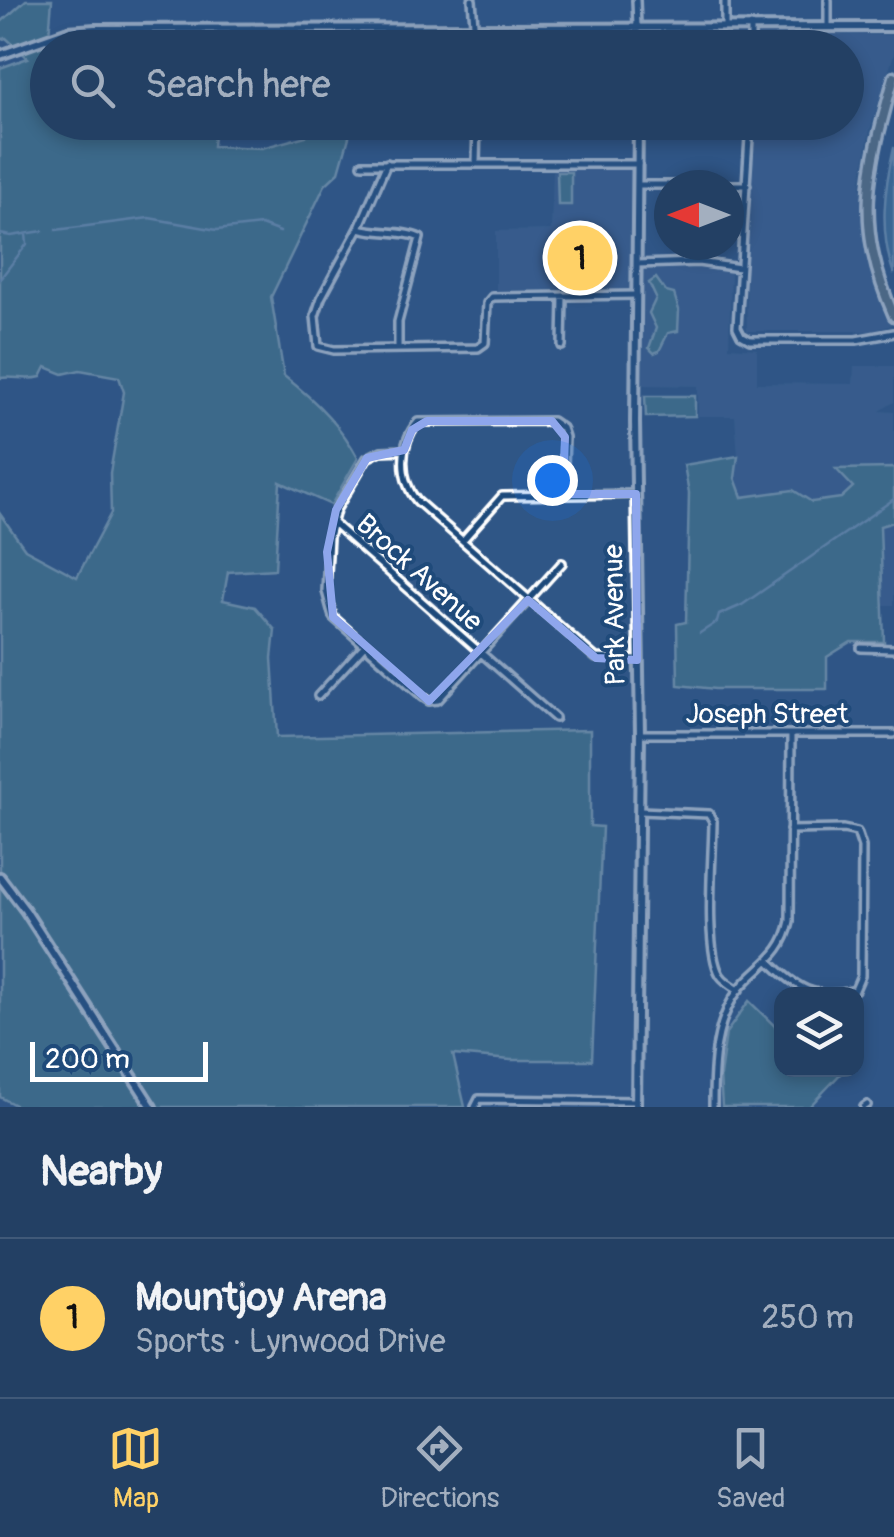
<!DOCTYPE html>
<meta charset="utf-8">
<style>
:root{--surface:#234064;--page:#2f4b6d;--text:#f1f3f6;--muted:#a3afbf;--line:#405978;--accent:#ffd166}
body{margin:0;font-family:Pangolin,sans-serif;background:var(--page);color:var(--text)}
.controls{position:absolute;right:30px;bottom:30px;display:grid;overflow:hidden;border-radius:20px;box-shadow:0 5px 15px #0003}
.controls button{width:90px;height:90px;display:grid;place-items:center;padding:0;border:0;border-bottom:2px solid var(--line);background:var(--surface);color:var(--text);font:50px sans-serif}
.compass{position:absolute;left:654px;top:170px;width:90px;height:90px;border-radius:50%;background:var(--surface);box-shadow:0 5px 15px #0003;rotate:270deg}
.scale{position:absolute;left:30px;bottom:25px;width:178px;box-sizing:border-box;padding-left:10px;border:5px solid #fff;border-top:0;font-size:28px;line-height:35px;white-space:nowrap;color:#fff;-webkit-text-stroke:8px #1f4a7a;paint-order:stroke}
.you{position:absolute;left:552px;top:480px;width:35px;height:35px;margin:-25px;border:8px solid #fff;border-radius:50%;background:#1a73e8;box-shadow:0 0 0 15px #1a73e833}
.badge{display:grid;place-items:center;width:65px;height:65px;border-radius:50%;background:var(--accent);color:#111;font-size:32px;font-weight:700}
.pin{position:absolute;translate:-50% -50%;border:5px solid #fff;box-shadow:0 2px 10px #0006}
.list{margin:0;padding:0;list-style:none}
h2{display:flex;justify-content:space-between;align-items:center;height:130px;margin:0;padding:0 40px;font-size:42px}
h2 small{font-size:32px;font-weight:400;color:var(--muted)}
.list li{display:grid;grid-template-columns:65px 1fr auto;gap:30px;align-items:center;box-sizing:border-box;height:160px;padding:0 40px;border-top:2px solid var(--line)}
.list b{display:block;font-size:38px;white-space:nowrap}
.list p{margin:0;font-size:32px;white-space:nowrap;color:var(--muted)}
.list em{font-size:32px;font-style:normal;color:var(--muted)}
.icon{flex:none;width:55px;height:55px;fill:none;stroke:currentColor;stroke-width:2;stroke-linecap:round;stroke-linejoin:round}
.map{position:relative;flex:none;width:894px;height:1107px;overflow:hidden}
.search{position:absolute;background:var(--surface);box-shadow:0 5px 15px #0003;left:30px;right:30px;top:30px;height:110px;display:flex;align-items:center;gap:25px;box-sizing:border-box;padding:0 35px;border-radius:55px;color:var(--muted);font-size:38px}
.sheet{height:290px;background:var(--surface)}
nav{display:flex;justify-content:space-around;align-items:center;box-sizing:border-box;height:140px;border-top:2px solid var(--line);background:var(--surface);font-size:28px;color:var(--muted)}
nav a{display:grid;justify-items:center;gap:5px}
nav .on{color:var(--accent)}
.map>svg:first-child{display:block}
.built{fill:#406392}
.green{fill:#4d828f;stroke:#a6c0c7;stroke-width:2.5}
.water{fill:#467aa3;stroke:#90afc8;stroke-width:2.5}
.lines{fill:none;stroke-linecap:round;stroke-linejoin:round}
.stream{stroke:#90afc8;stroke-width:2.5}
.street-casing{stroke:#fff;stroke-width:12}
.secondary-casing{stroke:#fff;stroke-width:14}
.primary-casing{stroke:#fff;stroke-width:15}
.street{stroke:#1f4a7a;stroke-width:5}
.secondary{stroke:#1f4a7a;stroke-width:6}
.primary{stroke:#6d7d84;stroke-width:8}
.marked{fill:none;stroke:#8ea6ec;stroke-width:8;stroke-linejoin:round}
.labels{text-anchor:middle;dominant-baseline:central;stroke-width:8;stroke-linejoin:round;paint-order:stroke}
.street-label{font-size:28px;fill:#fff;stroke:#1f4a7a}
</style>
<div class="map">
<svg width="894" height="1107" viewBox="0 0 894 1107">
<rect width="100%" height="100%" fill="#2f5686"/>
<filter id="ink" filterUnits="userSpaceOnUse"><feTurbulence type="fractalNoise" baseFrequency=".01" numOctaves="2"/><feDisplacementMap in="SourceGraphic" scale="20" xChannelSelector="R" yChannelSelector="G"/><feConvolveMatrix kernelMatrix="1 2 1 2 8 2 1 2 1" color-interpolation-filters="sRGB"/></filter>
<g filter="url(#ink)">
<path class="built" d="M 755,33 L 894,35 L 894,54 L 870,130 L 861,181 L 861,211 L 871,275 L 892,325 L 873,331 L 747,331 L 746,269 L 754,123 L 846,122 L 846,48 L 755,47 Z
M 553,168 L 632,168 L 630,290 L 496,291 L 496,231 L 551,230 Z
M 711,266 L 731,270 L 729,347 L 757,349 L 757,383 L 853,384 L 854,366 L 894,366 L 894,402 L 880,411 L 894,412 L 894,468 L 837,469 L 853,487 L 841,498 L 812,502 L 793,490 L 742,497 L 735,478 L 738,456 L 735,416 L 698,416 L 698,386 L 643,385 L 643,267 Z
M 894,522 L 894,605 L 884,605 L 880,525 Z"/>
<path class="green" d="M 26,0 L 52,0 L 48,48 L 48,122 L 215,123 L 213,146 L 262,148 L 306,136 L 312,123 L 353,123 L 339,172 L 325,185 L 271,297 L 284,376 C 314,399 341,425 358,458 L 331,505 L 280,482 L 275,569 L 228,572 L 223,600 L 255,607 L 275,630 L 272,658 L 277,737 L 590,730 L 590,826 L 602,827 L 592,1060 L 511,1060 L 453,1055 L 465,1107 L 19,1107 L 0,1097 L 0,514 L 25,549 L 77,577 L 111,513 L 110,473 L 124,392 L 119,377 L 80,370 L 63,374 L 46,367 L 41,377 C 27,381 15,376 0,378 L 0,68 L 28,58 L 6,38 L 0,40 L 0,23 Z
M 121,38 L 120,47 L 52,47 Z
M 557,172 L 571,172 L 571,205 L 558,205 Z
M 656,278 L 666,292 L 674,294 L 679,310 L 678,331 L 668,333 L 659,351 L 654,353 L 649,348 L 656,328 L 649,313 L 656,298 L 649,283 Z
M 645,396 L 695,396 L 695,416 L 646,417 Z
M 738,456 L 735,478 L 742,497 L 793,490 L 812,502 L 841,498 L 853,487 L 836,469 L 894,468 L 894,522 L 880,526 L 884,642 L 851,642 L 827,657 L 827,689 L 715,689 L 678,685 L 677,624 L 686,622 L 689,493 L 684,465 Z
M 749,1001 L 781,1032 L 782,1070 L 844,1070 L 809,1107 L 722,1107 L 720,1075 L 726,1033 Z"/>
<path class="water" d="M 894,147 L 894,274 C 879,233 884,189 894,147 Z"/>
<g class="lines">
<path class="stream" d="M 56,230 L 149,218 L 217,230 L 261,225 L 280,232
M 0,234 L 11,236 L 43,231
M 0,279 L 27,244 L 26,234
M 700,633 L 717,622 L 719,615 L 742,605 L 894,499"/>
<g class="street-casing">
<path id="street" d="M 472,0 L 476,48
M 636,0 L 637,26
M 725,0 L 725,27
M 828,0 L 828,26
M 252,28 L 252,48
M 751,48 L 751,26
M 750,122 L 737,327 L 741,335 L 750,340 L 856,340 L 894,333
M 387,163 L 359,228 L 321,298 L 315,316 L 318,346 L 334,350 L 478,348 L 485,343 L 487,303 L 492,297 L 637,295
M 476,163 L 477,122
M 362,164 L 638,164
M 638,185 L 728,185
M 729,185 L 747,185
M 359,228 C 379,234 403,230 420,238 L 398,322 L 398,349
M 637,264 L 698,262 L 740,268
M 562,346 L 563,296
M 404,450 L 381,451 L 367,458 L 336,510 L 329,537 L 326,591 L 333,617 L 423,697 L 429,701 L 438,700 L 562,563
M 563,494 L 565,437 L 562,428 L 552,421 L 418,422 C 399,444 399,479 417,501 L 596,658 L 637,660
M 332,522 L 555,718
M 463,540 L 502,496 L 636,494
M 861,648 L 894,649
M 318,696 L 364,646
M 640,734 L 894,734
M 640,811 L 709,814 L 713,821 C 713,855 704,948 720,975 C 724,981 732,986 739,990
M 769,961 C 796,988 815,1001 855,990 L 861,976 L 862,847 L 857,832 L 843,829 L 790,830
M 475,1107 L 479,1099 L 636,1101
M 713,1107 C 713,1067 714,1021 740,988 C 761,963 783,956 790,921 L 791,735
M 864,1107 L 867,1105"/>
</g>
<g class="secondary-casing">
<path id="secondary" d="M 637,26 L 637,48
M 0,55 L 68,31 L 95,29 L 894,27
M 0,877 L 25,910 L 152,1107
M 636,1107 L 640,734 L 635,422 L 638,122"/>
</g>
<g class="primary-casing">
<path id="primary" d="M 894,77 C 868,171 853,223 894,316"/>
</g>
<use href="#street" class="street"/>
<use href="#secondary" class="secondary"/>
<use href="#primary" class="primary"/>
</g>
</g>
<path d="M0 0H894V1107H0ZM 427,421 L 552,421 L 565,437 L 563,494 L 636,494 L 637,660 L 596,658 L 528,600 L 429,701 L 333,617 L 327,552 L 336,510 L 367,458 L 404,450 L 412,430 Z" fill="#2f5686" fill-opacity=".55" fill-rule="evenodd"/>
<path class="marked" d="M 427,421 L 552,421 L 565,437 L 563,494 L 636,494 L 637,660 L 596,658 L 528,600 L 429,701 L 333,617 L 327,552 L 336,510 L 367,458 L 404,450 L 412,430 Z"/>
<g class="labels">
<g class="street-label">
<text transform="translate(419 573) rotate(42)">Brock Avenue</text>
<text transform="translate(615 615) rotate(-91)">Park Avenue</text>
<text x="767" y="714">Joseph Street</text>
</g>
</g>
</svg>
<div class="controls">
<button><svg class="icon" aria-label="layers" viewBox="0 0 24 24"><path d="M12 4l9 5-9 5-9-5zM3 14l9 5 9-5"/></svg></button>
</div>
<svg class="compass" viewBox="-18 -18 36 36"><path d="M0-13l5 13h-10z" fill="#e53935"/><path d="M0 13l5-13h-10z" fill="#a3afbf"/></svg>
<div class="scale">200 m</div>
<div class="you"></div>
<div class="pin badge" style="left:580px;top:258px">1</div>
<div class="search"><svg class="icon" aria-label="search" viewBox="0 0 24 24"><circle cx="10" cy="10" r="6"/><path d="M15 15l6 6"/></svg>Search here</div>
</div>
<section class="sheet">
<h2>Nearby<small></small></h2>
<ul class="list">
<li><span class="badge">1</span><div><b>Mountjoy Arena</b><p>Sports · Lynwood Drive</p></div><em>250 m</em></li>
</ul>
</section>
<nav>
<a class="on"><svg class="icon" aria-label="map" viewBox="0 0 24 24"><path d="M3 6l6-2 6 2 6-2v14l-6 2-6-2-6 2zM9 4v14M15 6v14"/></svg>Map</a>
<a><svg class="icon" aria-label="directions" viewBox="0 0 24 24"><path d="M12 3l9 9-9 9-9-9zM9 14v-3h6M13 9l2 2-2 2"/></svg>Directions</a>
<a><svg class="icon" aria-label="saved" viewBox="0 0 24 24"><path d="M7 4h10v16l-5-4-5 4z"/></svg>Saved</a>
</nav>
